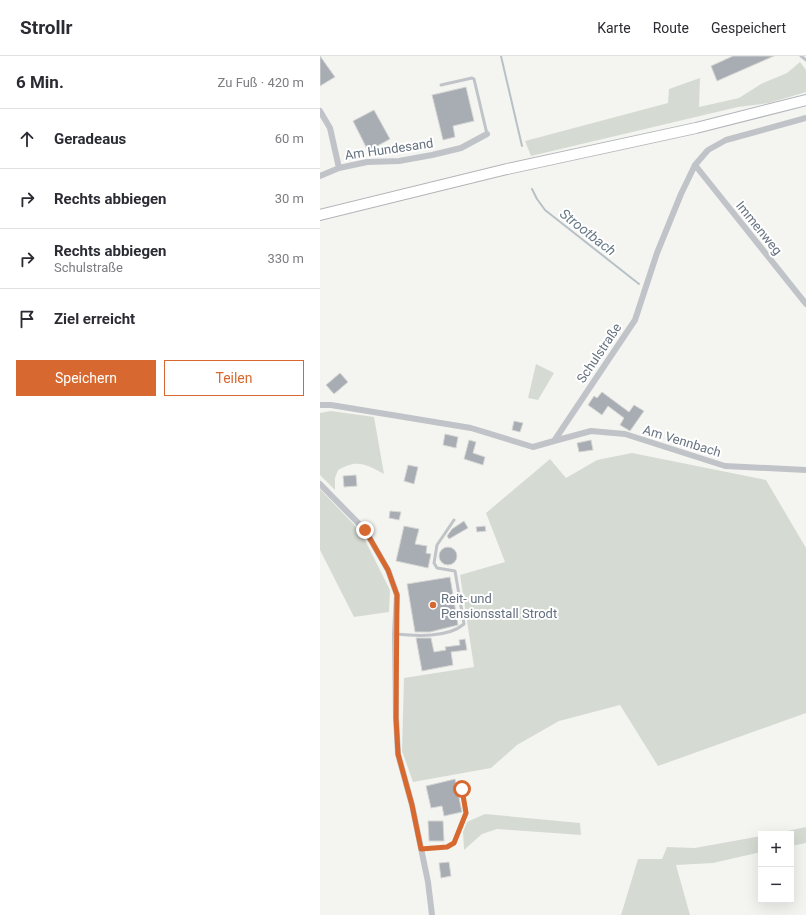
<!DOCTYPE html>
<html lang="de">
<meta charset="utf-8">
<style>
:root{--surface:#fff;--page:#f2f2f3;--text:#2b2b33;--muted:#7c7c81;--line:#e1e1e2;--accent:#d76930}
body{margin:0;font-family:Roboto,sans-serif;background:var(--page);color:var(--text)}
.controls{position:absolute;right:12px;bottom:12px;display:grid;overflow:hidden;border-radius:0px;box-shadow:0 4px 16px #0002}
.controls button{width:36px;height:36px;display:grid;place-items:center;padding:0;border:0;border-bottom:1px solid var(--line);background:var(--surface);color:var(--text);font:20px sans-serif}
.stop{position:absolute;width:12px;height:12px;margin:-9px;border:3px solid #d76930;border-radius:50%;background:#fff}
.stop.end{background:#d76930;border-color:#fff;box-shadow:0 1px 4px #0008}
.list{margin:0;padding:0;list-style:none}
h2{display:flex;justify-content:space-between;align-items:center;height:52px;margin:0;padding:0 16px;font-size:17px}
h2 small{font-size:13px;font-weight:400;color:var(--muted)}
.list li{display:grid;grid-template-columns:26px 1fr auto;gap:12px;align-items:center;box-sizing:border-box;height:60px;padding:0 16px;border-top:1px solid var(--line)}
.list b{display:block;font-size:15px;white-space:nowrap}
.list p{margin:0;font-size:13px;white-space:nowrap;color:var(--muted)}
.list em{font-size:13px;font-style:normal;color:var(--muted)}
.actions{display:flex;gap:8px;padding:12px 16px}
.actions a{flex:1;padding:9px 0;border:1px solid var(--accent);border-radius:0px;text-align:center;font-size:14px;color:var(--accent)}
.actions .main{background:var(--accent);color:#fff}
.icon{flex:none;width:22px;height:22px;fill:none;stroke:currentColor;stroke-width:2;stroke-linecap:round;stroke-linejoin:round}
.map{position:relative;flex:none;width:486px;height:859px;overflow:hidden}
header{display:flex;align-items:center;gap:24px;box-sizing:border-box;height:56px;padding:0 20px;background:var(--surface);border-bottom:1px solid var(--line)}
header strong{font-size:19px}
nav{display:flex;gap:22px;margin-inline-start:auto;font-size:14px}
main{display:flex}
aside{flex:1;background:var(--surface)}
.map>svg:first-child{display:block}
.green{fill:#d5dbd3}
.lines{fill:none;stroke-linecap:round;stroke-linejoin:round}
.stream{stroke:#b8c1c7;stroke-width:2}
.building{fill:#a7adb3;stroke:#d6d6d4}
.primary-casing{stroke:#b2b5b9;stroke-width:12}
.service{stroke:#c0c3c7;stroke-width:3}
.minor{stroke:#c0c3c7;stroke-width:6}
.primary{stroke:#fff;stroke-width:10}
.route{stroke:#d76930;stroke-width:5}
.poi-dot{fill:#d76930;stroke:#fff;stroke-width:1.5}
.labels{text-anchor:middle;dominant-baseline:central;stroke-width:4;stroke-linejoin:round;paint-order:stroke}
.street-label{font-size:13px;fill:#667280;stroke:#fff}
.poi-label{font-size:13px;fill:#667280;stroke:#fff;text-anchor:start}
.water-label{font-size:14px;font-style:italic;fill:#677985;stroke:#fff}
</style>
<header>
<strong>Strollr</strong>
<nav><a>Karte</a><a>Route</a><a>Gespeichert</a></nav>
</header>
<main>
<aside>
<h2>6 Min.<small>Zu Fuß · 420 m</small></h2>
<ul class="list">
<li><svg class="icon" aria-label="ahead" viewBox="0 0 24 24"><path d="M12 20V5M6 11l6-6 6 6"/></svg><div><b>Geradeaus</b></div><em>60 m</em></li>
<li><svg class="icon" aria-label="right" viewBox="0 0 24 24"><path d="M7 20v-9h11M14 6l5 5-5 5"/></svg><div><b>Rechts abbiegen</b></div><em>30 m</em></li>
<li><svg class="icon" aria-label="right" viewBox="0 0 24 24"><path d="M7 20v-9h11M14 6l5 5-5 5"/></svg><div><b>Rechts abbiegen</b><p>Schulstraße</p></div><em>330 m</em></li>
<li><svg class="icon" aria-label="arrive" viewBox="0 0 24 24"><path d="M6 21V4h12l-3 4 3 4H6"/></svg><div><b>Ziel erreicht</b></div></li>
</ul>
<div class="actions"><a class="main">Speichern</a><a>Teilen</a></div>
</aside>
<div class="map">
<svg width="486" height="859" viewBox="0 0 486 859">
<rect width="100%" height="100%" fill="#f4f5f1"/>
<path class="green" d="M 480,6 L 486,14 L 486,36 L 449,47 L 418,51 L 211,100 L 205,85 L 348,47 L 349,33 L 380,22 L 379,51 L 419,42 L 441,28 L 467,17 Z
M 216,308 L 234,317 L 218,344 L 208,342 Z
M 11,355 L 54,361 L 64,418 C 45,408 38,403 18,414 L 15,422 L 15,434 L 0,419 L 0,357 Z
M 312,397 L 446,424 L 486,492 L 486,657 L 338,710 L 300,649 L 239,665 L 197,689 L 171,712 L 93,726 L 82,695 L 84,622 L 154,611 L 140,519 L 185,506 L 166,457 L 230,403 L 246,422 L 277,404 Z
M 0,433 L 41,476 L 70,534 L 69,556 L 34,561 L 0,494 Z
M 165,758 L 260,767 L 261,779 L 177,773 L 162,778 L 144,794 L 143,776 L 147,766 Z
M 486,771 L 486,787 L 471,790 L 471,778 L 453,778 Z
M 441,780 L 441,796 L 393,807 L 356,809 L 370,859 L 301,859 L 318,803 L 342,803 L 347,791 L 375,792 Z"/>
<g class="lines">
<path class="stream" d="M 181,0 L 202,90
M 212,133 L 217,143 L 225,154 L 319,228"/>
</g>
<path class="building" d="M 0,0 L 15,21 L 0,30 Z
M 413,0 L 454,0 L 397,25 L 391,10 Z
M 146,31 L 154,65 L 133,70 L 135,81 L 123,84 L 112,39 Z
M 54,54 L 70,83 L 48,95 L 33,65 Z
M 20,317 L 28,326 L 14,338 L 6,329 Z
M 282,336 L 309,356 L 314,349 L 324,355 L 310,375 L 300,369 L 304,362 L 288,350 L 282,359 L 268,349 L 274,340 L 277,342 Z
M 194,365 L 203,367 L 200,376 L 192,374 Z
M 125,378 L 138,381 L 136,392 L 123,389 Z
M 149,384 L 156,386 L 153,397 L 165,401 L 163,409 L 144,403 Z
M 271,384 L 273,394 L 259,396 L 257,387 Z
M 88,409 L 98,411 L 94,428 L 84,425 Z
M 36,419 L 37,430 L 24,431 L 23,420 Z
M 70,455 L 81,456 L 79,464 L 69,462 Z
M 144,465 L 148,472 L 129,483 L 127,480 L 132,473 Z
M 84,470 L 99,473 L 95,488 L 107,490 L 106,497 L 111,498 L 108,512 L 76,505 Z
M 165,470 L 166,475 L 157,476 L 156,471 Z
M119 500a9 9 0 1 1 18 0a9 9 0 1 1-18 0Z
M 130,521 L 138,569 L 110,576 L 95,576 L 87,528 Z
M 96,582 L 111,582 L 114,596 L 126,594 L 125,591 L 140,589 L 139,584 L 145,583 L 147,594 L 131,596 L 133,609 L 102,615 Z
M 135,723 L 142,756 L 124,760 L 122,750 L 111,752 L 106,730 Z
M 108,765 L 123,765 L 124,785 L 109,785 Z
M 129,806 L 131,820 L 121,822 L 119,807 Z"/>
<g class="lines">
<g class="primary-casing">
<path id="primary" d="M 0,159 L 187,113 L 376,72 L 486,44"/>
</g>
<path class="service" d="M 481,0 L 486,4
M 121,29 L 152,22 L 154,23 L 167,78
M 75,578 C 96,580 128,582 144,568 L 135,515 L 117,512 L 114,507 L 117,489 L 134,464
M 101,793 L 127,791 L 134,787 L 147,757 L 142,733"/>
<path class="minor" d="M 0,55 L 10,72 L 19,112
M 375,109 L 486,248
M 0,120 L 19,112 L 47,106 L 79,105 L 112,99 L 141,92 L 167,78
M 0,349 L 11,349 L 151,372 L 213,391 L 234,385 L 315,264 L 337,197 L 361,138 L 375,109 L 388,94 L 406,84 L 486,62
M 234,385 L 271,375 L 305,378 L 405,410 L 486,414
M 0,428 L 45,474 L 68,514 L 77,539 L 75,578 L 76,662 L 78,698 L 92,749 L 108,826 L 112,859"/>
<use href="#primary" class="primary"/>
</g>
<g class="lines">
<path class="route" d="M 45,474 L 68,514 L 77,539 L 76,662 L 78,698 L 92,749 L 101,793 L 127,791 L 134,787 L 146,757 L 142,733"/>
</g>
<circle class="poi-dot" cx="113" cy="549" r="4"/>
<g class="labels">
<g class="street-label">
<text transform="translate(69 93) rotate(-8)">Am Hundesand</text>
<text transform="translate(439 172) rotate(51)">Immenweg</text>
<text transform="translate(279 297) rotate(-56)">Schulstraße</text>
<text transform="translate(362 385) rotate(17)">Am Vennbach</text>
</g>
<g class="poi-label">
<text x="121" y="542">Reit- und<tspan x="121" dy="15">Pensionsstall Strodt</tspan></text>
</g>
<g class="water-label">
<text transform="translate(268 176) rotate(38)">Strootbach</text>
</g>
</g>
</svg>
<div class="controls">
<button>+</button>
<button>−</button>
</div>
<div class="stop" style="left:142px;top:733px"></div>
<div class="stop end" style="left:45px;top:474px"></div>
</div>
</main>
